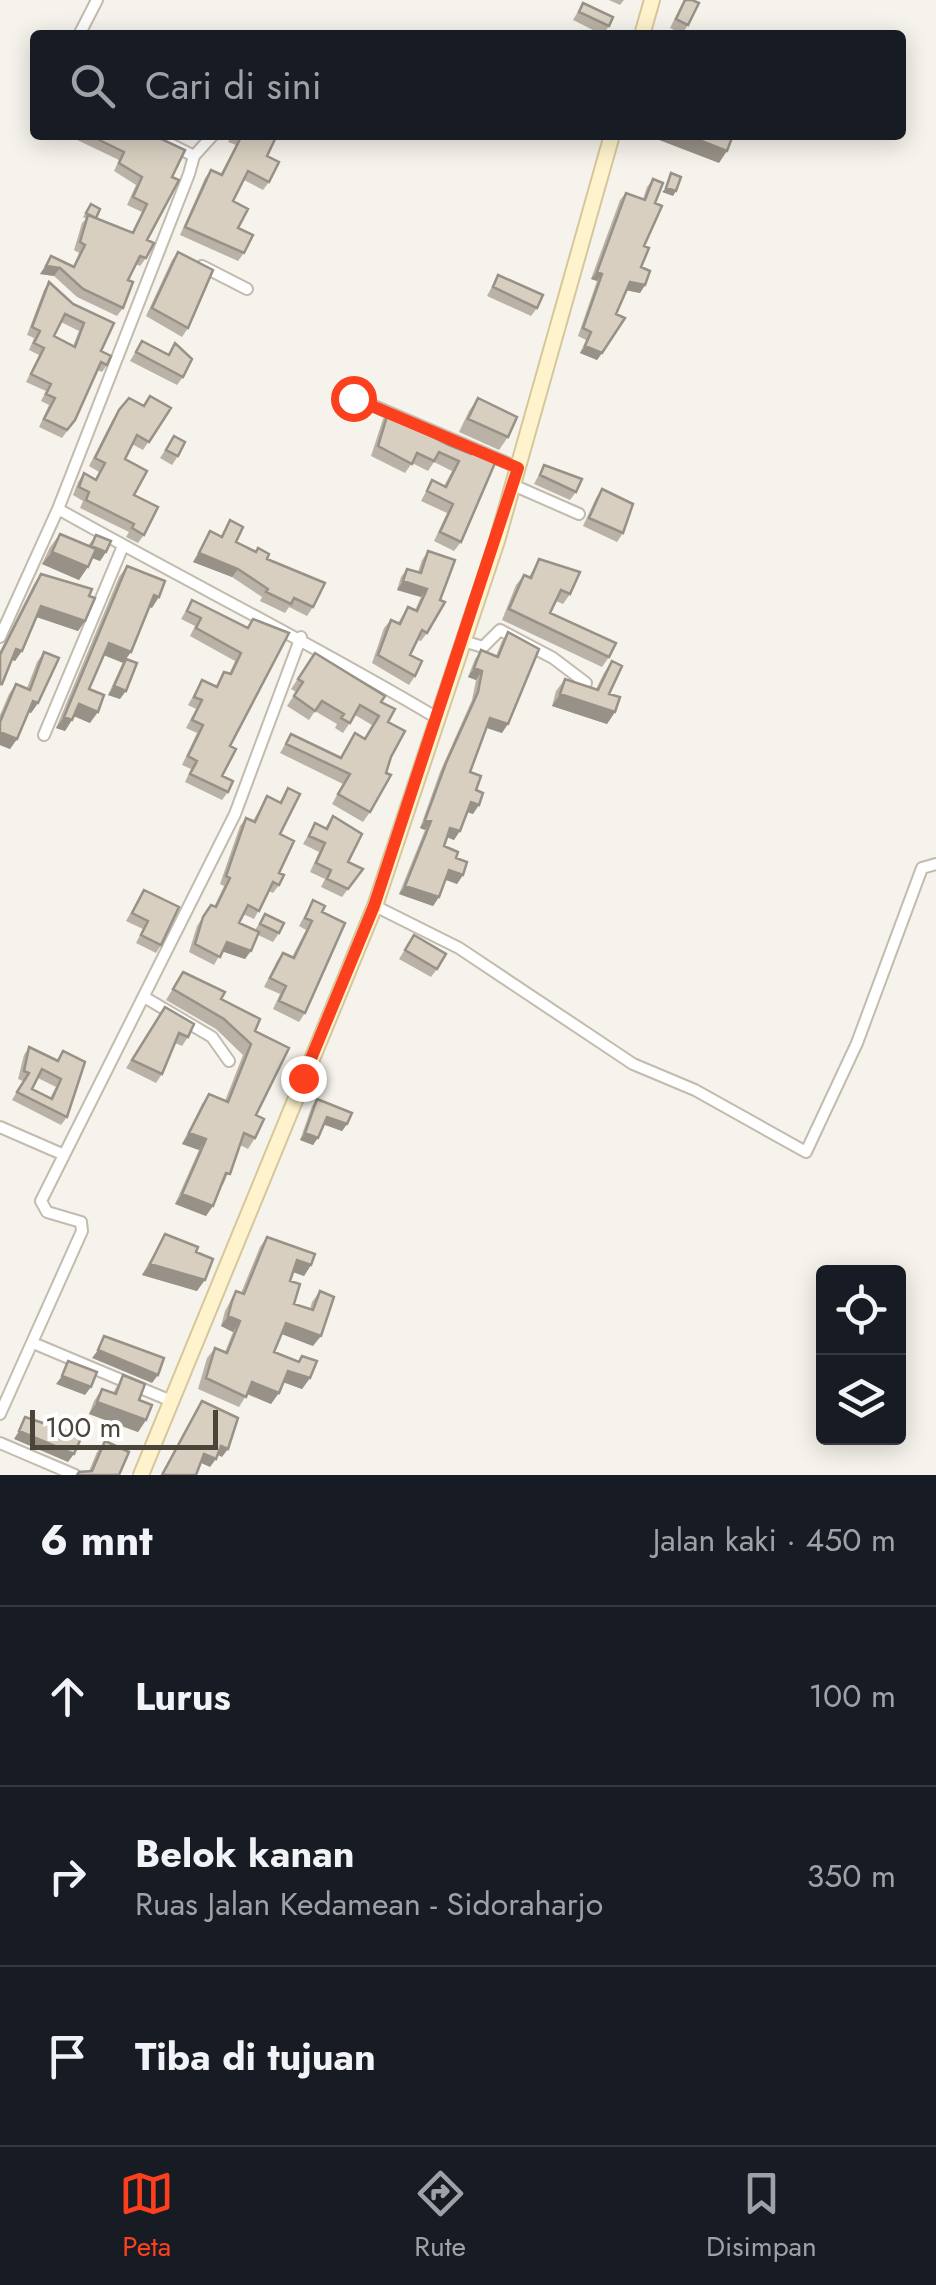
<!DOCTYPE html>
<html lang="id">
<meta charset="utf-8">
<style>
:root{--surface:#171b24;--page:#20242c;--text:#f1f3f6;--muted:#9ea1a6;--line:#363941;--accent:#fc3f1d}
body{margin:0;font-family:Jost,sans-serif;background:var(--page);color:var(--text)}
.controls{position:absolute;right:30px;bottom:30px;display:grid;overflow:hidden;border-radius:10px;box-shadow:0 5px 25px #0003}
.controls button{width:90px;height:90px;display:grid;place-items:center;padding:0;border:0;border-bottom:2px solid var(--line);background:var(--surface);color:var(--text);font:50px sans-serif}
.scale{position:absolute;left:30px;bottom:25px;width:188px;box-sizing:border-box;padding-left:10px;border:5px solid #4b4439;border-top:0;font-size:28px;line-height:35px;white-space:nowrap;color:#4b4439;-webkit-text-stroke:8px #fff;paint-order:stroke}
.stop{position:absolute;width:30px;height:30px;margin:-22px;border:8px solid #fc3f1d;border-radius:50%;background:#fff}
.stop.end{background:#fc3f1d;border-color:#fff;box-shadow:0 2px 10px #0008}
.list{margin:0;padding:0;list-style:none}
h2{display:flex;justify-content:space-between;align-items:center;height:130px;margin:0;padding:0 40px;font-size:42px}
h2 small{font-size:32px;font-weight:400;color:var(--muted)}
.list li{display:grid;grid-template-columns:65px 1fr auto;gap:30px;align-items:center;box-sizing:border-box;height:180px;padding:0 40px;border-top:2px solid var(--line)}
.list b{display:block;font-size:38px;white-space:nowrap}
.list p{margin:0;font-size:32px;white-space:nowrap;color:var(--muted)}
.list em{font-size:32px;font-style:normal;color:var(--muted)}
.icon{flex:none;width:55px;height:55px;fill:none;stroke:currentColor;stroke-width:2;stroke-linecap:round;stroke-linejoin:round}
.map{position:relative;flex:none;width:936px;height:1475px;overflow:hidden}
.search{position:absolute;background:var(--surface);box-shadow:0 5px 25px #0003;left:30px;right:30px;top:30px;height:110px;display:flex;align-items:center;gap:25px;box-sizing:border-box;padding:0 35px;border-radius:10px;color:var(--muted);font-size:38px}
.sheet{height:670px;background:var(--surface)}
nav{display:flex;justify-content:space-around;align-items:center;box-sizing:border-box;height:140px;border-top:2px solid var(--line);background:var(--surface);font-size:28px;color:var(--muted)}
nav a{display:grid;justify-items:center;gap:5px}
nav .on{color:var(--accent)}
.map>svg:first-child{display:block}
.lines{fill:none;stroke-linecap:round;stroke-linejoin:round}
.street-casing{stroke:#c2bbae;stroke-width:14}
.secondary-casing{stroke:#d6c79b;stroke-width:18}
.street{stroke:#fff;stroke-width:10}
.secondary{stroke:#fff3cd;stroke-width:14}
.wall{fill:#bab2a6;fill-rule:evenodd}
.shaded-wall{fill:#979187}
.building{fill:#d8cfc1;stroke:#979187;stroke-width:2.5;fill-rule:evenodd}
.route{stroke:#fc3f1d;stroke-width:12}
</style>
<div class="map">
<svg width="936" height="1475" viewBox="0 0 936 1475">
<rect width="100%" height="100%" fill="#f6f3ec"/>
<g class="lines">
<g class="street-casing">
<path id="street" d="M 79,35 L 97,0
M 194,156 L 213,135
M 202,266 L 247,289
M 353,397 L 519,468
M 513,485 L 579,514
M 58,509 C 184,580 313,644 437,718
M 0,637 L 58,509 L 189,174 L 194,156 L 152,135
M 463,641 L 483,647 L 500,630 L 553,658 L 586,683
M 44,735 L 123,546
M 375,906 L 459,948 L 633,1064 L 695,1090 L 806,1152 L 857,1043 L 922,868 L 936,864
M 144,997 L 212,1037 L 229,1061
M 0,1127 L 62,1154
M 33,1343 L 169,1400
M 0,1414 L 82,1231 L 81,1222 L 47,1212 L 41,1201 L 235,814 L 301,637
M 0,1443 L 75,1475"/>
</g>
<g class="secondary-casing">
<path id="secondary" d="M 642,35 L 652,0
M 141,1475 L 375,906 L 497,541 L 612,135"/>
</g>
<use href="#street" class="street"/>
<use href="#secondary" class="secondary"/>
</g>
<path class="wall" d="M 609,0 L 624,0 L 620,5 Z
M 684,0 L 688,25 L 682,34 L 670,28 Z
M 583,3 L 609,26 L 603,35 L 573,20 Z
M 71,135 L 153,135 L 172,177 L 147,240 L 146,258 L 140,266 L 136,264 L 128,280 L 123,308 L 117,316 L 77,297 L 54,276 L 40,274 L 51,256 L 73,267 L 79,253 L 74,250 L 82,223 L 86,219 L 83,217 L 91,204 L 95,218 L 132,232 L 142,212 L 127,205 L 136,185 L 114,171 L 119,160 L 71,137 Z
M 186,135 L 200,135 L 196,140 Z
M 232,135 L 277,135 L 267,156 L 269,182 L 263,190 L 244,180 L 233,201 L 244,253 L 238,261 L 180,235 L 205,178 L 211,170 L 220,175 L 236,145 L 228,142 Z
M 653,179 L 655,203 L 644,246 L 641,267 L 645,285 L 640,293 L 626,290 L 602,353 L 597,360 L 580,353 L 586,340 L 578,336 L 597,281 L 591,279 L 620,200 L 626,193 L 643,199 L 647,187 Z
M 178,252 L 188,328 L 182,337 L 146,316 L 172,260 Z
M 498,275 L 537,308 L 531,316 L 487,296 Z
M 49,282 L 73,304 L 101,351 L 107,365 L 102,372 L 97,370 L 75,420 L 62,438 L 39,427 L 49,405 L 41,401 L 46,391 L 26,382 L 39,355 L 29,350 L 34,338 L 27,335 L 44,290 ZM 61,322 L 79,331 L 73,346 L 54,336 Z
M 142,341 L 168,354 L 175,343 L 183,377 L 177,385 L 130,361 Z
M 150,396 L 171,408 L 143,450 L 132,444 L 125,459 L 144,535 L 138,543 L 126,537 L 129,532 L 80,508 L 83,501 L 73,495 L 78,482 L 84,473 L 95,479 L 99,472 L 89,466 L 113,419 L 129,398 L 143,406 Z
M 478,398 L 508,437 L 499,450 L 459,432 L 469,411 Z
M 389,410 L 415,428 L 449,445 L 470,454 L 475,447 L 461,542 L 454,551 L 434,541 L 447,513 L 421,501 L 432,480 L 444,486 L 452,471 L 434,462 L 428,471 L 412,463 L 405,473 L 371,456 L 383,419 Z
M 174,436 L 178,456 L 172,465 L 160,458 Z
M 544,465 L 576,492 L 570,500 L 534,484 Z
M 602,489 L 623,533 L 617,542 L 583,526 L 596,498 Z
M 230,520 L 236,542 L 267,559 L 313,607 L 307,616 L 289,607 L 285,613 L 260,601 L 262,597 L 232,577 L 193,562 L 210,531 L 221,536 Z
M 60,534 L 88,546 L 96,535 L 106,552 L 100,561 L 92,558 L 79,580 L 42,564 L 50,547 Z
M 428,551 L 427,633 L 421,641 L 417,640 L 410,655 L 415,676 L 409,685 L 372,663 L 384,628 L 391,620 L 398,623 L 408,607 L 415,610 L 421,597 L 397,590 L 401,577 L 407,569 L 418,572 L 422,560 Z
M 539,559 L 570,594 L 563,604 L 556,601 L 550,613 L 609,657 L 602,667 L 502,620 L 516,585 L 524,575 L 529,577 Z
M 127,566 L 152,608 L 150,607 L 126,659 L 120,699 L 108,695 L 123,662 L 104,655 L 89,689 L 90,723 L 74,716 L 65,731 L 56,728 L 119,577 Z
M 41,574 L 89,596 L 85,621 L 78,631 L 36,617 L 15,661 L 12,660 L 0,687 L 0,651 L 34,584 Z
M 192,600 L 247,628 L 253,619 L 230,746 L 222,776 L 228,792 L 222,800 L 185,782 L 191,769 L 182,765 L 197,733 L 186,728 L 196,709 L 188,705 L 202,680 L 216,686 L 224,672 L 229,674 L 235,661 L 190,636 L 195,626 L 181,619 Z
M 508,632 L 502,733 L 487,728 L 470,772 L 476,790 L 473,814 L 467,812 L 454,840 L 447,837 L 444,846 L 456,858 L 463,875 L 457,884 L 445,879 L 439,897 L 433,906 L 399,894 L 425,830 L 420,828 L 440,772 L 472,700 L 476,680 L 468,677 L 475,659 L 481,650 L 496,656 L 502,641 Z
M 44,652 L 38,703 L 31,713 L 28,712 L 17,739 L 10,749 L 0,745 L 0,715 L 9,694 L 16,684 L 27,688 L 37,662 Z
M 315,653 L 381,702 L 388,722 L 391,757 L 370,812 L 363,822 L 332,804 L 343,784 L 280,753 L 291,734 L 340,758 L 355,733 L 364,739 L 372,725 L 355,715 L 343,733 L 335,728 L 337,724 L 315,711 L 309,720 L 287,706 L 296,692 L 291,689 Z
M 612,661 L 609,694 L 615,712 L 607,724 L 552,706 L 556,691 L 565,679 L 596,689 L 604,673 Z
M 288,788 L 280,834 L 279,885 L 273,893 L 269,891 L 254,919 L 243,914 L 239,923 L 255,930 L 265,914 L 279,933 L 273,942 L 258,935 L 245,959 L 222,951 L 214,965 L 189,952 L 197,926 L 211,905 L 214,907 L 224,886 L 220,884 L 240,826 L 246,818 L 253,821 L 267,796 L 279,803 Z
M 333,816 L 348,862 L 363,869 L 342,897 L 321,887 L 325,879 L 310,872 L 319,852 L 303,844 L 315,823 L 325,828 Z
M 144,890 L 161,945 L 156,953 L 136,943 L 143,929 L 126,921 Z
M 313,900 L 322,912 L 305,1013 L 299,1022 L 273,1009 L 280,994 L 264,987 L 277,961 L 283,953 L 292,957 L 306,930 L 299,926 Z
M 414,935 L 437,969 L 431,977 L 399,959 Z
M 183,972 L 221,999 L 255,1031 L 255,1138 L 248,1149 L 240,1145 L 223,1185 L 221,1184 L 206,1216 L 175,1204 L 199,1150 L 182,1144 L 202,1104 L 209,1094 L 225,1101 L 243,1055 L 216,1029 L 166,1000 Z
M 165,1007 L 188,1037 L 182,1046 L 175,1043 L 162,1074 L 156,1083 L 126,1068 Z
M 29,1047 L 57,1061 L 63,1051 L 67,1117 L 61,1125 L 12,1100 L 23,1081 L 18,1079 L 24,1055 ZM 38,1078 L 56,1087 L 50,1098 L 32,1089 Z
M 317,1099 L 347,1124 L 342,1131 L 324,1124 L 313,1145 L 300,1140 L 312,1106 Z
M 165,1234 L 196,1252 L 197,1291 L 142,1275 Z
M 267,1237 L 311,1265 L 304,1276 L 293,1272 L 290,1281 L 294,1304 L 310,1309 L 312,1302 L 320,1291 L 313,1346 L 282,1334 L 274,1352 L 298,1362 L 302,1356 L 310,1378 L 302,1389 L 283,1382 L 271,1404 L 247,1394 L 239,1407 L 198,1389 L 207,1358 L 215,1348 L 225,1352 L 233,1332 L 221,1326 L 225,1311 L 236,1291 L 241,1293 L 260,1247 Z
M 123,1375 L 139,1400 L 146,1420 L 138,1432 L 89,1414 L 94,1401 L 102,1389 L 113,1393 Z
M 105,1441 L 119,1475 L 89,1471 L 97,1452 Z"/>
<path class="shaded-wall" d="M 646,135 L 686,135 L 727,151 L 719,163 Z
M 666,188 L 676,191 L 673,196 L 662,192 Z
M 46,266 L 60,268 L 54,276 L 40,274 Z
M 597,272 L 602,274 L 597,281 L 591,279 Z
M 630,282 L 645,285 L 640,293 L 625,290 Z
M 585,346 L 602,353 L 597,360 L 580,353 Z
M 91,546 L 106,552 L 100,561 L 85,555 Z
M 52,552 L 88,567 L 79,580 L 42,564 Z
M 199,553 L 238,569 L 232,577 L 193,562 Z
M 403,581 L 427,589 L 421,597 L 397,590 Z
M 154,595 L 159,597 L 152,608 L 147,606 Z
M 41,606 L 85,621 L 78,631 L 34,616 Z
M 109,643 L 131,652 L 123,663 L 101,654 Z
M 16,649 L 22,651 L 15,661 L 10,659 Z
M 474,668 L 482,671 L 476,680 L 468,677 Z
M 114,686 L 126,691 L 120,699 L 108,695 Z
M 560,694 L 615,712 L 607,724 L 552,706 Z
M 33,701 L 38,703 L 31,713 L 26,711 Z
M 79,704 L 98,712 L 90,723 L 71,715 Z
M 64,717 L 72,720 L 65,731 L 56,728 Z
M 490,718 L 508,724 L 502,733 L 484,727 Z
M 0,732 L 17,739 L 10,749 L 0,745 Z
M 471,802 L 479,805 L 473,814 L 465,811 Z
M 425,820 L 431,821 L 425,830 L 420,828 Z
M 450,828 L 460,831 L 454,840 L 444,836 Z
M 449,870 L 463,875 L 457,884 L 443,879 Z
M 405,886 L 439,897 L 433,906 L 399,894 Z
M 227,942 L 251,951 L 245,959 L 221,951 Z
M 327,1117 L 347,1124 L 342,1131 L 322,1124 Z
M 189,1133 L 206,1139 L 199,1150 L 182,1144 Z
M 305,1133 L 318,1138 L 313,1145 L 300,1140 Z
M 182,1194 L 213,1206 L 206,1216 L 175,1204 Z
M 297,1260 L 311,1265 L 304,1276 L 290,1271 Z
M 150,1264 L 205,1280 L 197,1291 L 142,1275 Z
M 228,1316 L 240,1321 L 233,1332 L 221,1326 Z
M 286,1323 L 321,1336 L 313,1346 L 279,1333 Z
M 98,1350 L 158,1375 L 152,1383 L 92,1358 Z
M 288,1371 L 310,1378 L 302,1389 L 280,1381 Z
M 62,1376 L 91,1387 L 85,1395 L 56,1384 Z
M 252,1382 L 279,1393 L 271,1404 L 245,1393 Z
M 97,1402 L 146,1420 L 138,1432 L 89,1414 Z
M 19,1431 L 74,1454 L 68,1462 L 14,1439 Z
M 221,1446 L 228,1449 L 222,1457 L 216,1454 Z
M 204,1454 L 216,1459 L 210,1467 L 199,1462 Z"/>
<path class="building" d="M 685,0 L 692,0 L 699,3 L 688,25 L 676,19 Z
M 583,3 L 613,17 L 609,26 L 579,12 Z
M 89,135 L 153,135 L 185,150 L 172,177 L 179,180 L 147,240 L 154,243 L 146,258 L 140,256 L 128,280 L 133,282 L 123,308 L 83,289 L 60,268 L 46,266 L 51,256 L 74,267 L 85,245 L 80,242 L 88,215 L 133,233 L 147,204 L 133,197 L 142,177 L 119,163 L 124,152 Z
M 237,135 L 277,135 L 267,156 L 279,162 L 269,182 L 248,171 L 233,201 L 248,209 L 238,228 L 253,235 L 244,253 L 185,227 L 211,170 L 222,175 L 241,137 Z
M 686,135 L 733,135 L 727,151 Z
M 671,173 L 681,177 L 676,191 L 666,188 Z
M 653,179 L 663,183 L 655,203 L 662,206 L 644,246 L 649,248 L 641,267 L 650,271 L 645,285 L 630,282 L 616,314 L 625,318 L 602,353 L 585,346 L 591,332 L 583,328 L 602,274 L 597,272 L 626,193 L 645,200 Z
M 91,204 L 100,209 L 96,218 L 86,213 Z
M 178,252 L 213,270 L 188,328 L 152,308 Z
M 498,275 L 543,295 L 537,308 L 493,287 Z
M 49,282 L 73,304 L 114,323 L 101,351 L 111,356 L 107,365 L 101,362 L 75,420 L 67,430 L 44,419 L 55,398 L 46,394 L 51,384 L 31,374 L 44,348 L 34,343 L 40,331 L 32,327 ZM 65,314 L 84,323 L 75,347 L 54,336 Z
M 142,341 L 169,355 L 175,343 L 192,359 L 183,377 L 136,352 Z
M 150,396 L 171,408 L 149,442 L 137,435 L 125,459 L 147,471 L 134,495 L 158,507 L 144,535 L 132,528 L 134,524 L 86,500 L 89,492 L 79,487 L 84,473 L 96,480 L 105,463 L 95,458 L 119,410 L 129,398 L 144,406 Z
M 478,398 L 517,417 L 508,437 L 468,419 Z
M 389,410 L 418,422 L 415,428 L 449,445 L 471,454 L 475,447 L 498,456 L 461,542 L 440,532 L 453,504 L 427,491 L 432,480 L 446,487 L 459,461 L 439,452 L 434,461 L 417,453 L 412,464 L 378,446 Z
M 174,436 L 185,442 L 178,456 L 166,450 Z
M 544,465 L 582,479 L 576,492 L 540,475 Z
M 602,489 L 633,504 L 623,533 L 589,518 Z
M 230,520 L 243,527 L 236,542 L 256,552 L 258,548 L 269,554 L 267,559 L 325,583 L 313,607 L 294,598 L 291,604 L 266,592 L 268,589 L 238,569 L 199,553 L 210,531 L 222,537 Z
M 60,534 L 96,549 L 88,567 L 52,552 Z
M 96,535 L 111,541 L 106,552 L 91,546 Z
M 428,551 L 455,560 L 440,600 L 445,602 L 427,633 L 422,630 L 410,655 L 422,661 L 415,676 L 378,655 L 391,620 L 400,624 L 408,607 L 417,611 L 427,589 L 403,581 L 407,569 L 421,573 Z
M 539,559 L 580,572 L 570,594 L 561,590 L 550,613 L 616,643 L 609,657 L 509,609 L 524,575 L 531,578 Z
M 127,566 L 165,581 L 159,597 L 154,595 L 131,652 L 109,643 L 89,689 L 104,695 L 98,712 L 79,704 L 72,720 L 64,717 Z
M 41,574 L 92,589 L 89,596 L 95,598 L 85,621 L 41,606 L 22,651 L 16,649 L 2,684 L 0,683 L 0,655 Z
M 192,600 L 248,628 L 253,619 L 289,633 L 230,746 L 236,749 L 222,776 L 233,781 L 228,792 L 190,774 L 197,761 L 188,756 L 203,725 L 192,720 L 202,700 L 194,697 L 202,680 L 217,687 L 224,672 L 231,674 L 241,653 L 196,628 L 201,618 L 187,611 Z
M 508,632 L 539,649 L 508,724 L 490,718 L 470,772 L 481,776 L 476,790 L 483,793 L 479,805 L 471,802 L 460,831 L 450,828 L 444,846 L 458,852 L 456,858 L 467,862 L 463,875 L 449,870 L 439,897 L 405,886 L 431,821 L 425,820 L 446,763 L 478,692 L 482,671 L 474,668 L 481,650 L 498,657 Z
M 44,652 L 59,658 L 38,703 L 33,701 L 17,739 L 0,732 L 0,722 L 16,684 L 30,690 Z
M 315,653 L 385,696 L 381,702 L 395,709 L 388,722 L 405,731 L 391,757 L 386,773 L 391,775 L 370,812 L 338,794 L 350,774 L 286,744 L 291,734 L 341,758 L 355,733 L 365,739 L 379,716 L 360,705 L 350,723 L 341,718 L 344,714 L 322,701 L 315,711 L 294,696 L 303,682 L 298,679 Z
M 126,659 L 137,663 L 126,691 L 114,686 Z
M 612,661 L 622,666 L 609,694 L 620,697 L 615,712 L 560,694 L 565,679 L 598,690 Z
M 288,788 L 300,794 L 280,834 L 294,841 L 279,873 L 284,875 L 279,885 L 273,882 L 259,911 L 248,905 L 239,923 L 259,932 L 251,951 L 227,942 L 220,957 L 195,944 L 203,917 L 211,905 L 216,907 L 230,878 L 226,876 L 246,818 L 255,822 L 267,796 L 281,803 Z
M 333,816 L 362,834 L 348,862 L 363,869 L 348,889 L 327,879 L 331,870 L 316,863 L 325,843 L 309,836 L 315,823 L 327,829 Z
M 144,890 L 179,907 L 161,945 L 141,935 L 148,921 L 132,913 Z
M 313,900 L 325,906 L 322,912 L 345,923 L 305,1013 L 279,1001 L 286,986 L 270,978 L 283,953 L 294,958 L 312,921 L 305,918 Z
M 265,914 L 284,923 L 279,933 L 260,924 Z
M 414,935 L 446,954 L 437,969 L 405,950 Z
M 183,972 L 225,992 L 221,999 L 260,1019 L 255,1031 L 289,1048 L 256,1115 L 264,1119 L 255,1138 L 244,1133 L 230,1174 L 226,1173 L 213,1206 L 182,1194 L 206,1139 L 189,1133 L 209,1094 L 228,1102 L 251,1044 L 224,1019 L 173,989 Z
M 165,1007 L 194,1024 L 188,1037 L 179,1033 L 162,1074 L 132,1060 Z
M 29,1047 L 58,1061 L 63,1051 L 85,1062 L 67,1117 L 17,1092 L 29,1073 L 24,1071 ZM 42,1069 L 61,1079 L 52,1099 L 32,1089 Z
M 317,1099 L 352,1113 L 347,1124 L 327,1117 L 318,1138 L 305,1133 Z
M 165,1234 L 198,1247 L 196,1252 L 213,1259 L 205,1280 L 150,1264 Z
M 267,1237 L 315,1254 L 311,1265 L 297,1260 L 290,1281 L 300,1284 L 294,1304 L 313,1310 L 320,1291 L 334,1297 L 321,1336 L 286,1323 L 274,1352 L 299,1362 L 302,1356 L 317,1361 L 310,1378 L 288,1371 L 279,1393 L 252,1382 L 246,1397 L 206,1378 L 215,1348 L 227,1353 L 240,1321 L 228,1316 L 232,1301 L 236,1291 L 244,1294 Z
M 104,1336 L 164,1358 L 158,1375 L 98,1350 Z
M 68,1361 L 97,1372 L 91,1387 L 62,1376 Z
M 123,1375 L 145,1384 L 139,1400 L 152,1405 L 146,1420 L 97,1402 L 102,1389 L 116,1394 Z
M 202,1401 L 238,1418 L 228,1449 L 221,1446 L 216,1459 L 204,1454 L 196,1475 L 162,1475 Z
M 25,1417 L 82,1436 L 74,1454 L 19,1431 Z
M 105,1441 L 129,1452 L 119,1475 L 77,1475 L 79,1472 L 92,1471 Z"/>
<g class="lines">
<path class="route" d="M 303,1078 L 374,906 L 518,468 L 353,398"/>
</g>
</svg>
<div class="controls">
<button><svg class="icon" aria-label="locate" viewBox="0 0 24 24"><circle cx="12" cy="12" r="6"/><path d="M12 2v4M12 18v4M2 12h4M18 12h4"/></svg></button>
<button><svg class="icon" aria-label="layers" viewBox="0 0 24 24"><path d="M12 4l9 5-9 5-9-5zM3 14l9 5 9-5"/></svg></button>
</div>
<div class="scale">100 m</div>
<div class="stop" style="left:353px;top:398px"></div>
<div class="stop end" style="left:303px;top:1078px"></div>
<div class="search"><svg class="icon" aria-label="search" viewBox="0 0 24 24"><circle cx="10" cy="10" r="6"/><path d="M15 15l6 6"/></svg>Cari di sini</div>
</div>
<section class="sheet">
<h2>6 mnt<small>Jalan kaki · 450 m</small></h2>
<ul class="list">
<li><svg class="icon" aria-label="ahead" viewBox="0 0 24 24"><path d="M12 20V5M6 11l6-6 6 6"/></svg><div><b>Lurus</b></div><em>100 m</em></li>
<li><svg class="icon" aria-label="right" viewBox="0 0 24 24"><path d="M7 20v-9h11M14 6l5 5-5 5"/></svg><div><b>Belok kanan</b><p>Ruas Jalan Kedamean - Sidoraharjo</p></div><em>350 m</em></li>
<li><svg class="icon" aria-label="arrive" viewBox="0 0 24 24"><path d="M6 21V4h12l-3 4 3 4H6"/></svg><div><b>Tiba di tujuan</b></div></li>
</ul>
</section>
<nav>
<a class="on"><svg class="icon" aria-label="map" viewBox="0 0 24 24"><path d="M3 6l6-2 6 2 6-2v14l-6 2-6-2-6 2zM9 4v14M15 6v14"/></svg>Peta</a>
<a><svg class="icon" aria-label="directions" viewBox="0 0 24 24"><path d="M12 3l9 9-9 9-9-9zM9 14v-3h6M13 9l2 2-2 2"/></svg>Rute</a>
<a><svg class="icon" aria-label="saved" viewBox="0 0 24 24"><path d="M7 4h10v16l-5-4-5 4z"/></svg>Disimpan</a>
</nav>
